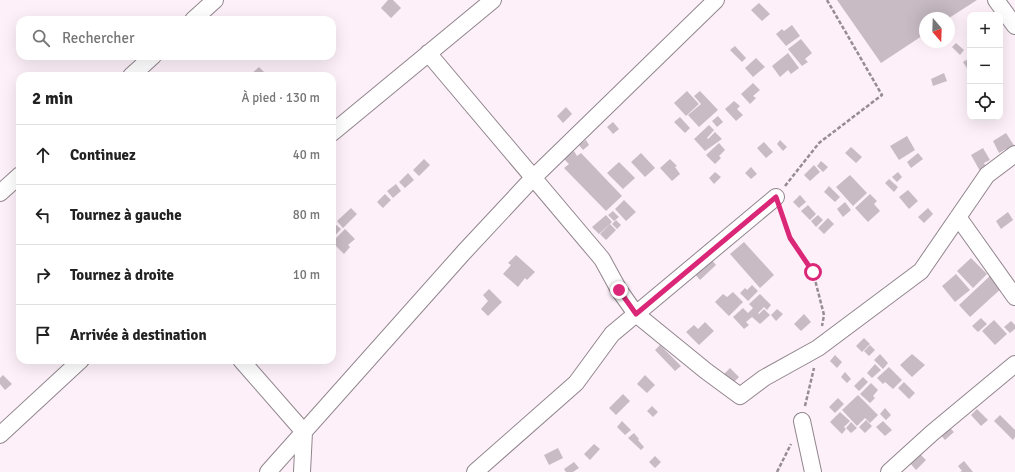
<!DOCTYPE html>
<html lang="fr">
<meta charset="utf-8">
<style>
:root{--surface:#fff;--page:#f6f6f6;--text:#222;--muted:#767676;--line:#e0e0e0}
body{margin:0;font-family:Signika,sans-serif;background:var(--page);color:var(--text)}
.controls{position:absolute;right:12px;top:12px;display:grid;overflow:hidden;border-radius:8px;box-shadow:0 4px 16px #0002}
.controls button{width:36px;height:36px;display:grid;place-items:center;padding:0;border:0;border-bottom:1px solid var(--line);background:var(--surface);color:var(--text);font:20px sans-serif}
.compass{position:absolute;left:919px;top:12px;width:36px;height:36px;border-radius:50%;background:var(--surface);box-shadow:0 4px 16px #0002;rotate:161deg}
.stop{position:absolute;width:12px;height:12px;margin:-9px;border:3px solid #db2777;border-radius:50%;background:#fff}
.stop.end{background:#db2777;border-color:#fff;box-shadow:0 1px 4px #0008}
.list{margin:0;padding:0;list-style:none}
h2{display:flex;justify-content:space-between;align-items:center;height:52px;margin:0;padding:0 16px;font-size:17px}
h2 small{font-size:13px;font-weight:400;color:var(--muted)}
.list li{display:grid;grid-template-columns:26px 1fr auto;gap:12px;align-items:center;box-sizing:border-box;height:60px;padding:0 16px;border-top:1px solid var(--line)}
.list b{display:block;font-size:15px;white-space:nowrap}
.list em{font-size:13px;font-style:normal;color:var(--muted)}
.icon{flex:none;width:22px;height:22px;fill:none;stroke:currentColor;stroke-width:2;stroke-linecap:round;stroke-linejoin:round}
.map{position:relative;flex:none;width:1015px;height:472px;overflow:hidden}
.search{position:absolute;background:var(--surface);box-shadow:0 4px 16px #0002;left:16px;top:16px;width:320px;height:44px;display:flex;align-items:center;gap:10px;box-sizing:border-box;padding:0 14px;border-radius:12px;color:var(--muted);font-size:15px}
.panel{position:absolute;background:var(--surface);box-shadow:0 4px 16px #0002;left:16px;top:72px;width:320px;height:292px;border-radius:12px}
.map>svg:first-child{display:block}
.building{fill:#c8bbc4}
.lines{fill:none;stroke-linecap:round;stroke-linejoin:round}
.street-casing{stroke:#91858d;stroke-width:18}
.path{stroke:#968d94;stroke-width:2.5;stroke-dasharray:4 2;stroke-linecap:butt}
.street{stroke:#fff;stroke-width:16}
.route{stroke:#db2777;stroke-width:5}
</style>
<div class="map">
<svg width="1015" height="472" viewBox="0 0 1015 472">
<rect width="100%" height="100%" fill="#fdf0f9"/>
<path class="building" d="M 388,0 L 393,0 L 401,8 L 391,18 L 381,8 Z
M 837,0 L 977,0 L 949,18 L 925,18 L 925,34 L 881,63 Z
M 759,3 L 770,14 L 762,21 L 751,10 Z
M 792,25 L 800,36 L 786,46 L 776,34 L 782,29 L 784,31 Z
M 801,39 L 812,53 L 805,59 L 808,62 L 802,66 L 788,49 Z
M 956,43 L 964,50 L 960,55 L 952,47 Z
M 735,46 L 746,58 L 742,62 L 730,50 Z
M 788,53 L 799,68 L 791,74 L 788,70 L 780,77 L 772,66 Z
M 756,58 L 765,67 L 753,77 L 745,68 Z
M 970,58 L 970,73 L 963,62 Z
M 259,67 L 266,74 L 263,76 L 249,76 Z
M 944,73 L 947,81 L 933,86 L 931,79 Z
M 753,83 L 760,90 L 753,96 L 756,98 L 750,104 L 741,94 Z
M 687,91 L 699,104 L 686,116 L 674,103 Z
M 700,91 L 718,110 L 699,127 L 688,115 L 701,104 L 694,96 Z
M 734,101 L 740,106 L 737,109 L 743,115 L 736,121 L 725,109 Z
M 566,107 L 572,114 L 563,123 L 557,116 Z
M 718,116 L 723,122 L 717,127 L 712,121 Z
M 680,117 L 690,128 L 685,133 L 674,122 Z
M 613,122 L 619,129 L 613,134 L 607,127 Z
M 709,125 L 714,130 L 707,138 L 708,139 L 715,132 L 722,139 L 705,151 L 694,139 Z
M 1006,133 L 1015,147 L 1008,153 L 1006,149 L 999,153 L 993,141 Z
M 907,136 L 915,150 L 899,160 L 890,146 Z
M 586,140 L 589,145 L 583,150 L 579,145 Z
M 780,140 L 787,147 L 783,151 L 777,144 Z
M 764,142 L 773,152 L 766,158 L 757,148 Z
M 719,143 L 725,150 L 719,156 L 721,158 L 715,164 L 706,155 Z
M 851,147 L 862,157 L 856,163 L 845,153 Z
M 983,148 L 990,160 L 984,163 L 986,167 L 980,171 L 971,155 Z
M 574,151 L 577,156 L 581,153 L 622,196 L 606,211 L 564,168 L 569,164 L 564,159 Z
M 641,153 L 655,168 L 645,177 L 631,162 Z
M 918,153 L 923,159 L 911,168 L 907,162 Z
M 424,159 L 430,165 L 419,176 L 413,170 Z
M 670,159 L 677,166 L 675,167 L 680,174 L 672,181 L 660,168 Z
M 821,161 L 828,167 L 823,172 L 817,166 Z
M 619,162 L 635,178 L 623,189 L 607,173 Z
M 814,165 L 820,172 L 810,181 L 804,175 Z
M 751,167 L 757,174 L 751,179 L 745,173 Z
M 715,172 L 721,177 L 714,184 L 709,178 Z
M 898,172 L 902,177 L 897,182 L 892,177 Z
M 408,173 L 414,180 L 405,188 L 399,182 Z
M 850,175 L 867,193 L 853,206 L 836,187 Z
M 889,179 L 898,187 L 894,192 L 885,183 Z
M 396,184 L 401,191 L 393,198 L 387,191 Z
M 829,186 L 840,197 L 835,202 L 824,192 Z
M 908,190 L 918,201 L 909,209 L 899,197 Z
M 385,194 L 391,200 L 383,208 L 377,202 Z
M 870,194 L 877,201 L 874,204 L 880,211 L 868,222 L 855,208 Z
M 800,195 L 806,202 L 799,208 L 793,202 Z
M 624,200 L 636,212 L 626,221 L 615,209 Z
M 845,202 L 851,210 L 843,217 L 837,209 Z
M 808,205 L 816,214 L 810,220 L 801,211 Z
M 351,208 L 357,214 L 343,228 L 337,221 Z
M 928,208 L 933,214 L 924,223 L 918,217 Z
M 613,211 L 619,217 L 614,221 L 608,215 Z
M 1008,212 L 1013,220 L 1001,229 L 996,221 Z
M 606,215 L 612,222 L 599,234 L 592,227 Z
M 818,215 L 823,220 L 816,227 L 811,221 Z
M 828,218 L 834,224 L 824,234 L 818,228 Z
M 616,220 L 621,225 L 617,229 L 612,224 Z
M 335,224 L 341,229 L 332,239 L 332,227 Z
M 610,224 L 616,230 L 606,240 L 600,234 Z
M 345,229 L 355,239 L 348,245 L 350,247 L 344,254 L 332,242 Z
M 744,242 L 774,275 L 760,288 L 730,254 Z
M 516,255 L 535,272 L 527,280 L 525,278 L 518,287 L 503,274 L 511,265 L 508,263 Z
M 710,258 L 716,265 L 700,280 L 693,272 Z
M 971,258 L 987,274 L 973,288 L 957,271 Z
M 956,274 L 970,290 L 955,302 L 942,286 Z
M 992,274 L 1004,286 L 970,317 L 959,305 Z
M 752,285 L 758,291 L 748,301 L 740,293 L 745,288 L 747,290 Z
M 489,289 L 502,302 L 488,316 L 481,309 L 488,301 L 483,295 Z
M 733,292 L 743,302 L 729,316 L 715,302 L 723,294 L 727,297 Z
M 760,294 L 771,305 L 767,310 L 764,307 L 758,313 L 759,314 L 764,309 L 770,315 L 760,324 L 752,317 L 746,322 L 749,325 L 744,329 L 733,317 L 743,308 L 748,313 L 753,308 L 749,304 Z
M 777,309 L 783,314 L 776,321 L 771,315 Z
M 804,314 L 811,322 L 801,331 L 794,324 Z
M 981,318 L 987,324 L 978,332 L 972,326 Z
M 994,320 L 1007,334 L 995,345 L 982,331 Z
M 1011,321 L 1015,325 L 1015,329 L 1010,333 L 1004,327 Z
M 705,322 L 714,331 L 699,345 L 686,332 L 694,325 L 698,329 Z
M 864,338 L 870,344 L 862,352 L 856,346 Z
M 660,345 L 681,366 L 675,371 L 655,350 Z
M 870,345 L 875,350 L 869,356 L 864,351 Z
M 880,354 L 888,363 L 883,369 L 874,360 Z
M 912,354 L 925,365 L 912,377 L 900,365 Z
M 835,355 L 842,362 L 837,368 L 830,361 Z
M 875,364 L 881,370 L 872,378 L 867,373 Z
M 889,367 L 902,380 L 893,389 L 885,382 L 883,384 L 877,378 Z
M 730,368 L 739,377 L 732,384 L 723,375 Z
M 845,372 L 851,379 L 847,383 L 841,377 Z
M 3,375 L 12,384 L 5,390 L 0,384 L 0,378 Z
M 645,375 L 655,385 L 647,393 L 637,384 Z
M 863,377 L 868,382 L 859,391 L 854,386 Z
M 904,382 L 915,393 L 909,399 L 898,388 Z
M 871,383 L 878,390 L 873,396 L 875,398 L 870,403 L 860,394 Z
M 623,394 L 630,401 L 616,415 L 609,408 Z
M 858,395 L 878,415 L 870,423 L 865,418 L 857,426 L 842,410 Z
M 838,398 L 844,404 L 835,413 L 829,407 Z
M 652,406 L 658,412 L 653,417 L 647,411 Z
M 885,408 L 891,415 L 886,420 L 880,414 Z
M 977,409 L 988,420 L 981,426 L 971,415 Z
M 840,412 L 850,421 L 844,427 L 846,429 L 842,434 L 830,422 Z
M 1000,415 L 1015,430 L 1015,437 L 1013,440 L 994,421 Z
M 866,420 L 872,426 L 865,433 L 859,427 Z
M 622,421 L 631,430 L 625,435 L 617,427 Z
M 883,421 L 892,430 L 885,436 L 876,427 Z
M 851,422 L 857,428 L 851,433 L 846,428 Z
M 947,425 L 954,432 L 945,440 L 939,433 Z
M 634,433 L 639,439 L 638,440 L 644,447 L 641,450 L 628,438 Z
M 594,444 L 600,449 L 590,460 L 584,454 Z
M 558,448 L 563,458 L 549,465 L 544,455 Z
M 920,454 L 926,460 L 916,470 L 910,463 Z
M 655,456 L 661,462 L 655,468 L 649,462 Z
M 964,461 L 973,472 L 960,472 L 962,471 L 958,466 Z
M 574,462 L 579,468 L 573,472 L 566,472 L 564,469 Z"/>
<g class="lines">
<g class="street-casing">
<path id="street" d="M 996,0 L 1015,26
M 193,20 L 215,0
M 428,53 L 602,259 L 619,290 L 636,314 L 706,371 L 740,396 L 764,378 L 818,348 L 921,271 L 987,175 L 1015,154
M 131,76 L 153,56
M 332,133 L 493,0
M 0,193 L 20,175
M 958,217 L 1015,297
M 241,360 L 304,432 L 302,472
M 802,421 L 813,472
M 0,435 L 81,360
M 268,472 L 464,252 L 533,178 L 716,0
M 475,472 L 576,383 L 612,334 L 776,197
M 889,472 L 932,433 L 1015,364"/>
</g>
<path class="path" d="M 785,186 L 819,143 L 882,95 L 827,0
M 781,213 L 790,238 L 813,272 L 824,315 L 822,326
M 805,406 L 814,368
M 777,472 L 791,444"/>
<use href="#street" class="street"/>
</g>
<g class="lines">
<path class="route" d="M 619,290 L 636,314 L 776,197 L 790,238 L 813,272"/>
</g>
</svg>
<div class="controls">
<button>+</button>
<button>−</button>
<button><svg class="icon" aria-label="locate" viewBox="0 0 24 24"><circle cx="12" cy="12" r="6"/><path d="M12 2v4M12 18v4M2 12h4M18 12h4"/></svg></button>
</div>
<svg class="compass" viewBox="-18 -18 36 36"><path d="M0-13l5 13h-10z" fill="#e53935"/><path d="M0 13l5-13h-10z" fill="#767676"/></svg>
<div class="stop" style="left:813px;top:272px"></div>
<div class="stop end" style="left:619px;top:290px"></div>
<div class="search"><svg class="icon" aria-label="search" viewBox="0 0 24 24"><circle cx="10" cy="10" r="6"/><path d="M15 15l6 6"/></svg>Rechercher</div>
<section class="panel">
<h2>2 min<small>À pied · 130 m</small></h2>
<ul class="list">
<li><svg class="icon" aria-label="ahead" viewBox="0 0 24 24"><path d="M12 20V5M6 11l6-6 6 6"/></svg><div><b>Continuez</b></div><em>40 m</em></li>
<li><svg class="icon" aria-label="left" viewBox="0 0 24 24"><path d="M17 20v-9H6M10 6l-5 5 5 5"/></svg><div><b>Tournez à gauche</b></div><em>80 m</em></li>
<li><svg class="icon" aria-label="right" viewBox="0 0 24 24"><path d="M7 20v-9h11M14 6l5 5-5 5"/></svg><div><b>Tournez à droite</b></div><em>10 m</em></li>
<li><svg class="icon" aria-label="arrive" viewBox="0 0 24 24"><path d="M6 21V4h12l-3 4 3 4H6"/></svg><div><b>Arrivée à destination</b></div></li>
</ul>
</section>
</div>
